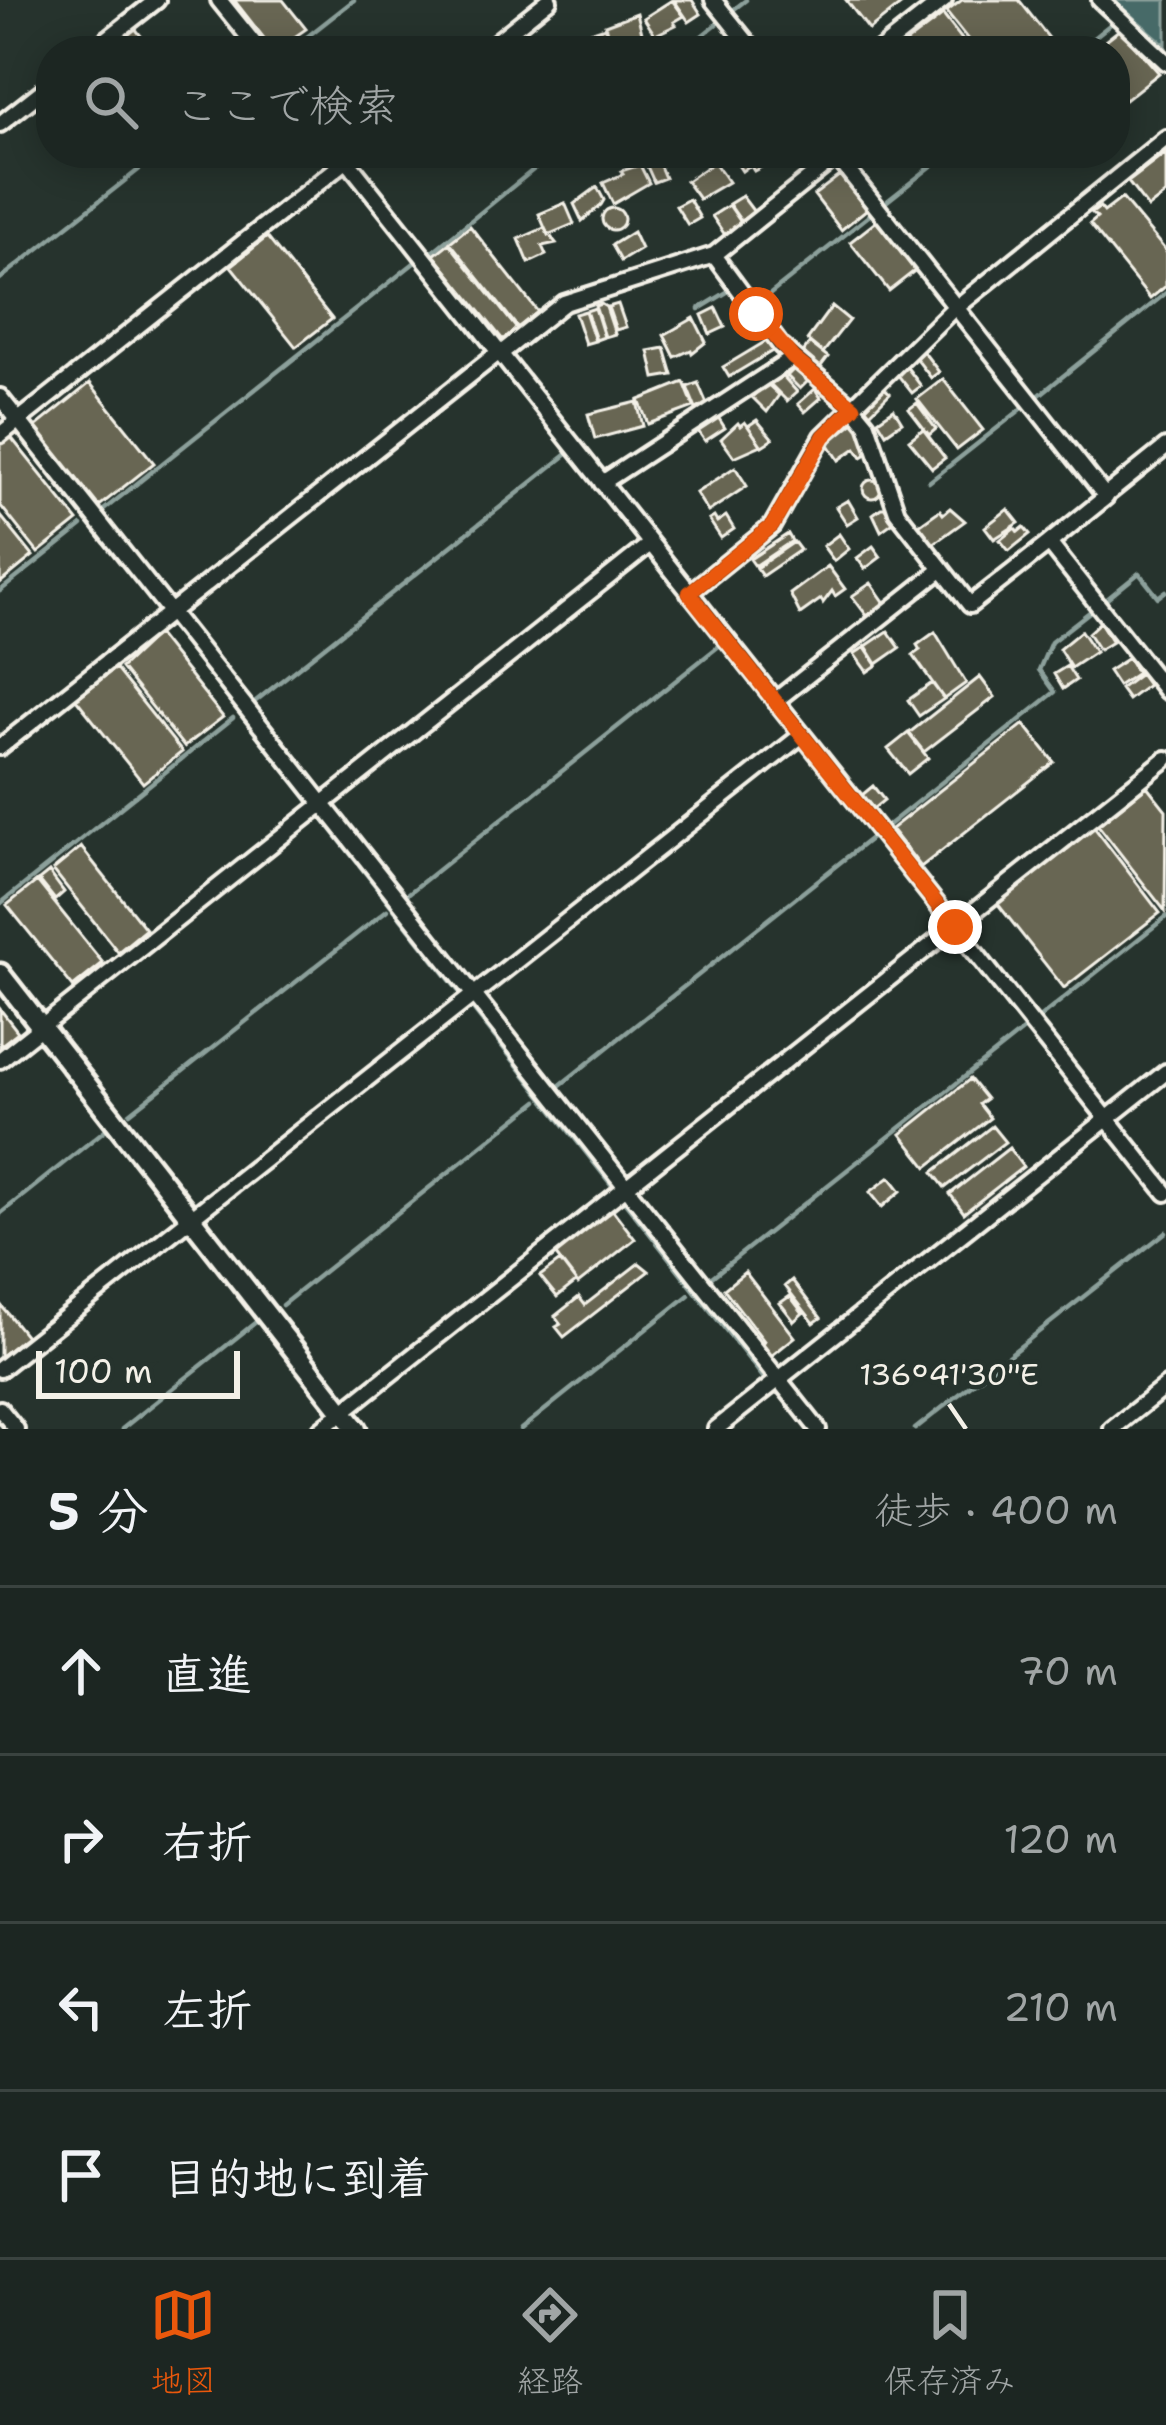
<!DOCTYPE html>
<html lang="ja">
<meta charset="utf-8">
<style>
:root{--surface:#1c2622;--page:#252e2a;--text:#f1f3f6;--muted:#a0a5a5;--line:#3a4340;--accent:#ea580c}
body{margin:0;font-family:"Shantell Sans","Klee One",sans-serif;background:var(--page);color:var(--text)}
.scale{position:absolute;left:36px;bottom:30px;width:204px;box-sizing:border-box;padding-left:12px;border:6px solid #f4f1e8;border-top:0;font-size:33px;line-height:42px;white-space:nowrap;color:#f4f1e8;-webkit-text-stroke:9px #26332d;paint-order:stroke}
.stop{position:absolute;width:36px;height:36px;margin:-27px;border:9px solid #ea580c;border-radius:50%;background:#fff}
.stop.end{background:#ea580c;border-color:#fff;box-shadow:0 3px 12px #0008}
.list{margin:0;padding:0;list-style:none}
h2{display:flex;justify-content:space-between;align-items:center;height:156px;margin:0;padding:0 48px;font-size:51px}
h2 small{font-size:39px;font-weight:400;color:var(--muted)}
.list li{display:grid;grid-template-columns:78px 1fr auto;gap:36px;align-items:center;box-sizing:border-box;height:168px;padding:0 48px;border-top:3px solid var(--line)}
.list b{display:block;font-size:45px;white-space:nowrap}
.list em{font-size:39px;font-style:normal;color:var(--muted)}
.icon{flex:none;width:66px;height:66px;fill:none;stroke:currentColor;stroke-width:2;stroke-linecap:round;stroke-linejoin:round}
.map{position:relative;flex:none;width:1166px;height:1429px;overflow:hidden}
.search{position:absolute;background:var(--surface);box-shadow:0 6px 30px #0003;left:36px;right:36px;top:36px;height:132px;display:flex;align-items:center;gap:30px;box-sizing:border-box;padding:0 42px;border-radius:48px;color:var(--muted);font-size:45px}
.sheet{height:828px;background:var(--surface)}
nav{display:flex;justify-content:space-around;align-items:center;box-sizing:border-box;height:168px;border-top:3px solid var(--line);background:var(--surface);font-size:33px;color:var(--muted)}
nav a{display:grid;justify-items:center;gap:6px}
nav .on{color:var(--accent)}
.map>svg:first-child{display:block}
.water{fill:#466a68;stroke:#8ca09b;stroke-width:3}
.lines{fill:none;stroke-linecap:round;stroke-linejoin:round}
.stream{stroke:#8ca09b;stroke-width:4.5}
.building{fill:#686652;stroke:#f4f1e8;stroke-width:3}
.street-casing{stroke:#f4f1e8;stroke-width:22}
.secondary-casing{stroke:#f4f1e8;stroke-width:27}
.street{stroke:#26332d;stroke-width:14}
.secondary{stroke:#26332d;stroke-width:18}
.route{stroke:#ea580c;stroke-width:15}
.ticks{fill:none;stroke:#f4f1e8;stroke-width:4.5}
.ticks-label{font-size:30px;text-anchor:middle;fill:#f4f1e8;stroke:#26332d;stroke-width:9;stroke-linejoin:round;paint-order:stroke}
</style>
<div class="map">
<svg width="1166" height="1429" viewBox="0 0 1166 1429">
<rect width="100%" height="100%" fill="#26332d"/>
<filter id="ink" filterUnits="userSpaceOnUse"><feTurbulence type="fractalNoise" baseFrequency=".00833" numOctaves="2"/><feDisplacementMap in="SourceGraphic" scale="24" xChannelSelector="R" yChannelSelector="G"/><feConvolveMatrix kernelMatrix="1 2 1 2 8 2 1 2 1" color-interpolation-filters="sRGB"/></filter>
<g filter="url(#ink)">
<path class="water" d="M 1113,0 L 1166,0 L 1166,45 Z
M 169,618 L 770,1376 L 765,1381 L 166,621 Z"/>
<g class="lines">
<path class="stream" d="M 733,10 L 746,0
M 289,51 L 354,0
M 683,51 L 719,22
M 1077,51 L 1112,23
M 572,153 L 578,160 L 586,153
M 886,202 L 948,153
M 432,252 L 554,153
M 0,279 L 160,153
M 759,303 L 871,214
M 699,309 L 732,289
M 1037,397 L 1166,293
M 929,482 L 1024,407
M 100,513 L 414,263
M 0,591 L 82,526
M 1107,599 L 1139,573 L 1158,597 L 1166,591
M 252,704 L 566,455
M 887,826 L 1055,692 L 1039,670 L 1051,642 L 1092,610
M 404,897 L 719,646
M 0,904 L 233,718
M 1039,1018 L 1166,917
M 554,1090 L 871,838
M 130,1113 L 387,910
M 0,1214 L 105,1130
M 708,1280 L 1025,1029
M 282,1305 L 538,1101
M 122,1429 L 256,1322
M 521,1429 L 689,1295
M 915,1429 L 1166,1232"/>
</g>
<path class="building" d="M 234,0 L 283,0 L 306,29 L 274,51 Z
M 672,0 L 684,16 L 674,22 L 676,25 L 655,35 L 644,18 Z
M 674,0 L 692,0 L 701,14 L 689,22 Z
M 846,0 L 907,0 L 869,30 Z
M 962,0 L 1019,0 L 1059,51 L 977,51 L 946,12 Z
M 637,13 L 643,37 L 611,47 L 605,25 Z
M 943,15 L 971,51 L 906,51 L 902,46 Z
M 134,27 L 153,51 L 113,51 L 109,47 Z
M 605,27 L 610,47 L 592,51 L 587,33 Z
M 1120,29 L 1159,73 L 1125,100 L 1115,87 L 1115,51 L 1092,51 Z
M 730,153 L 776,153 L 778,158 L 754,171 L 750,165 L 742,171 Z
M 1166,153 L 1166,194 L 1148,208 L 1128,182 Z
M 657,159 L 665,178 L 654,182 L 646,164 Z
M 714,162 L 728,182 L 699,199 L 686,181 Z
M 640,165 L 649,183 L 613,204 L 603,183 L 623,174 L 621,171 Z
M 840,175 L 867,209 L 841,230 L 814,195 Z
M 597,187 L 604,200 L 601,205 L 582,221 L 574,204 Z
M 742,196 L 754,212 L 741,221 L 729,204 Z
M 1122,198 L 1166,251 L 1166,286 L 1150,299 L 1090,224 L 1097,218 L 1092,213 L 1100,207 L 1104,212 Z
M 689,199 L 700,218 L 688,225 L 676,206 Z
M 565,203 L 574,224 L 548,235 L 539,214 Z
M 729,205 L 742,224 L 725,235 L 712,216 Z
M602 219a11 11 0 1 1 22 0a11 11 0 1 1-22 0Z
M 878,220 L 917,269 L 889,291 L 850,242 Z
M 470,226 L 538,312 L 518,328 L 450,242 Z
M 544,228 L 556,243 L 542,246 L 546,255 L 529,263 L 519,239 Z
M 633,232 L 641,249 L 621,261 L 612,245 Z
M 267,237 L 332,319 L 296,347 L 231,266 Z
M 449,243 L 517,329 L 503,340 L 434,255 Z
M 601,304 L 606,307 L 615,334 L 605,337 L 595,306 Z
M 618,304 L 626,327 L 616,330 L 608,307 Z
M 832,306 L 849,320 L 823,353 L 807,340 Z
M 595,308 L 604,337 L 596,340 L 586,311 Z
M 716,308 L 725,327 L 710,334 L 702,315 Z
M 585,311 L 595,341 L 585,344 L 575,314 Z
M 694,318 L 706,342 L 692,353 L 691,350 L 675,357 L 664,335 Z
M 768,340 L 774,350 L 729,377 L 723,367 Z
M 810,343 L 828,357 L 819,369 L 801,355 Z
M 665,348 L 673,375 L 655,378 L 649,351 Z
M 923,351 L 939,372 L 931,378 L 915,357 Z
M 906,366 L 921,386 L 912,393 L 897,374 Z
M 796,367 L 809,380 L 800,389 L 787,376 Z
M 781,374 L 797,392 L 787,401 L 770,384 Z
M 943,379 L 983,430 L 957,450 L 917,399 Z
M 684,382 L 694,407 L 648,424 L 639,400 Z
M 90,383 L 154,463 L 97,508 L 33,429 Z
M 698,383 L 707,404 L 696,409 L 687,387 Z
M 766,383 L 779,395 L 767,412 L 752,397 Z
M 882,386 L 890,393 L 869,414 L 862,408 Z
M 815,389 L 821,398 L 805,412 L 798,404 Z
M 637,402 L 643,426 L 595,439 L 588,414 Z
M 917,403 L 936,429 L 929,435 L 909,409 Z
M 894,409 L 902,422 L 886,433 L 878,420 Z
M 716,414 L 725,428 L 705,441 L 696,428 Z
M 757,420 L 773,439 L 762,446 L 748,426 Z
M 855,421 L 872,451 L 862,457 L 856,448 L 839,460 L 828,443 Z
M 745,422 L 761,445 L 734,457 L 721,439 L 738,423 L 740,426 Z
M 923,429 L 945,458 L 932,468 L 909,440 Z
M 10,436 L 78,521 L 38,553 L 0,505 L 0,444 Z
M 735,467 L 747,486 L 708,512 L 696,493 Z
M863 489a9 9 0 1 1 18 0a9 9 0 1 1-18 0Z
M 848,500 L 858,517 L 847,524 L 836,507 Z
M 881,508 L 886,508 L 895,521 L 881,531 L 873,514 Z
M 950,508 L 965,521 L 933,544 L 919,525 L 940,510 L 943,514 Z
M 1008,509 L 1019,523 L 994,539 L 985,527 Z
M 0,515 L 33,556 L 0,583 Z
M 726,516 L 734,529 L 721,538 L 709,520 L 714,517 L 717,522 Z
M 1024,527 L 1030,534 L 1009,551 L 1000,540 L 1015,528 L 1018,532 Z
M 788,534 L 792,541 L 755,566 L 750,559 Z
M 839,534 L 849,549 L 834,561 L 823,546 Z
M 794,542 L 800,550 L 762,576 L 756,568 Z
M 873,546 L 881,557 L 865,569 L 857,558 Z
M 828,566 L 845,589 L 835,596 L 832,591 L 823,603 L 821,599 L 800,614 L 790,594 Z
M 871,583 L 885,603 L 867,616 L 852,596 Z
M 1100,622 L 1112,642 L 1099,650 L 1088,633 Z
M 888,631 L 900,648 L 877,664 L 866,646 Z
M 1081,631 L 1095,652 L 1071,668 L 1059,649 Z
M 935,632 L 966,683 L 944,699 L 913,655 L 920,650 L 917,645 Z
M 157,634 L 223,717 L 184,747 L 121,668 Z
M 865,647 L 877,665 L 867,672 L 854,654 Z
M 1128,658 L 1137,673 L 1118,686 L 1108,671 Z
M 1067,666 L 1076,680 L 1063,689 L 1054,674 Z
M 115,668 L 182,752 L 143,783 L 76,699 Z
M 1140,674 L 1148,685 L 1128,700 L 1120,689 Z
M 980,677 L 995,697 L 924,752 L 909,733 Z
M 932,683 L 944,699 L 919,716 L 908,700 Z
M 1024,724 L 1054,762 L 921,867 L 891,829 Z
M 908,733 L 928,758 L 908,774 L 888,749 Z
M 873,786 L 884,800 L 873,809 L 862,795 Z
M 1147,786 L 1166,810 L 1165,911 L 1098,825 Z
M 1094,827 L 1160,913 L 1064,988 L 997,903 Z
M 81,847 L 146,929 L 118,952 L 53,870 Z
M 49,872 L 64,892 L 55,900 L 39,880 Z
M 37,881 L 103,963 L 73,987 L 7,905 Z
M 0,1009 L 18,1032 L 0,1046 Z
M 970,1079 L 986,1099 L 979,1104 L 990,1118 L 927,1167 L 901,1134 Z
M 992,1126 L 1005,1142 L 945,1188 L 933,1172 Z
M 1009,1148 L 1023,1167 L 964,1213 L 950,1194 Z
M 890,1177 L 901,1191 L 882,1207 L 870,1192 Z
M 612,1209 L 635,1239 L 578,1284 L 555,1254 Z
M 560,1261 L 576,1282 L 557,1297 L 540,1276 Z
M 639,1263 L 649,1271 L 564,1337 L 556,1327 L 561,1324 L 555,1316 L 579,1297 L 585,1305 Z
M 745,1272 L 795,1337 L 770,1357 L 760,1343 L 764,1341 L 724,1289 Z
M 792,1280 L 821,1318 L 814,1323 L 785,1286 Z
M 790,1296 L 803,1313 L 794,1321 L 780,1303 Z
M 0,1304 L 26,1336 L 0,1357 Z"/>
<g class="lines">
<g class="street-casing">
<path id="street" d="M 219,0 L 260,51
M 713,0 L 754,51
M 1100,0 L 1166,62
M 92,51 L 157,0
M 485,51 L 549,0
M 879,51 L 944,0
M 0,124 L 51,84
M 341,153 L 1166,1193
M 834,153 L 1106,497 L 1049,543 L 1166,691
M 714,255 L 781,346 L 853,407 L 867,424 L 897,512 L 970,605 L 1049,543
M 957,307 L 1166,138
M 500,354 L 564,303 L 714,255 L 837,156
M 0,397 L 818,1429
M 0,435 L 356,153
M 602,483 L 793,358
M 1105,496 L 1166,447
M 689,593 L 772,526 L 823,436 L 956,306
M 775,701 L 942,569
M 0,747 L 498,353
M 0,1060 L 650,544
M 0,1369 L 802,735
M 0,1409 L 16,1429
M 321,1429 L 1166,759
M 716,1429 L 1166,1072
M 1112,1429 L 1166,1386"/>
</g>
<g class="secondary-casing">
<path id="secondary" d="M 0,974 L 356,1429"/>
</g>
<use href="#street" class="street"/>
<use href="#secondary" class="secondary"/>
</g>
</g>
<g class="lines" filter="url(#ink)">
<path class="route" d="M 756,314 L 793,358 L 854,407 L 824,436 L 772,526 L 689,593 L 955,927"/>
</g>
<path class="ticks" d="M 949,1404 L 966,1429"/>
<g class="ticks-label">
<text x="949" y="1385">136°41'30"E</text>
</g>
</svg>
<div class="scale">100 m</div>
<div class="stop" style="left:756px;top:314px"></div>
<div class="stop end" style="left:955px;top:927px"></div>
<div class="search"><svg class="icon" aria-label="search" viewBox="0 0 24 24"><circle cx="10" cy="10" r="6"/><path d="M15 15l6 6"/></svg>ここで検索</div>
</div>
<section class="sheet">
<h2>5 分<small>徒歩 · 400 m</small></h2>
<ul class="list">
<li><svg class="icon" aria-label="ahead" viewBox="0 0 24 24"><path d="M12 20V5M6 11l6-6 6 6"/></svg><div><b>直進</b></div><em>70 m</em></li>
<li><svg class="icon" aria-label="right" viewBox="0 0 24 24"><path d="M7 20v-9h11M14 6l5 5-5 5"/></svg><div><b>右折</b></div><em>120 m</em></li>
<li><svg class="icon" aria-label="left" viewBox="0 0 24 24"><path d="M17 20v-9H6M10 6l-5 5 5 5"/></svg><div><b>左折</b></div><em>210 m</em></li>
<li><svg class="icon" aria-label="arrive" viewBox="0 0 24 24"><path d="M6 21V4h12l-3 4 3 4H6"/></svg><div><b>目的地に到着</b></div></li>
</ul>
</section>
<nav>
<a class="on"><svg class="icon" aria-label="map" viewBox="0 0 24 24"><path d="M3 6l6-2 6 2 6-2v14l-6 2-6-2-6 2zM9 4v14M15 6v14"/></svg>地図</a>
<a><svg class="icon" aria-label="directions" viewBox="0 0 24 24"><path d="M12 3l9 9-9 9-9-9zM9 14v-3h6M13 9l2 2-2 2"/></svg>経路</a>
<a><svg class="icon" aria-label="saved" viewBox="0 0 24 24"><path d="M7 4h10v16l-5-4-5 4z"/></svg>保存済み</a>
</nav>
